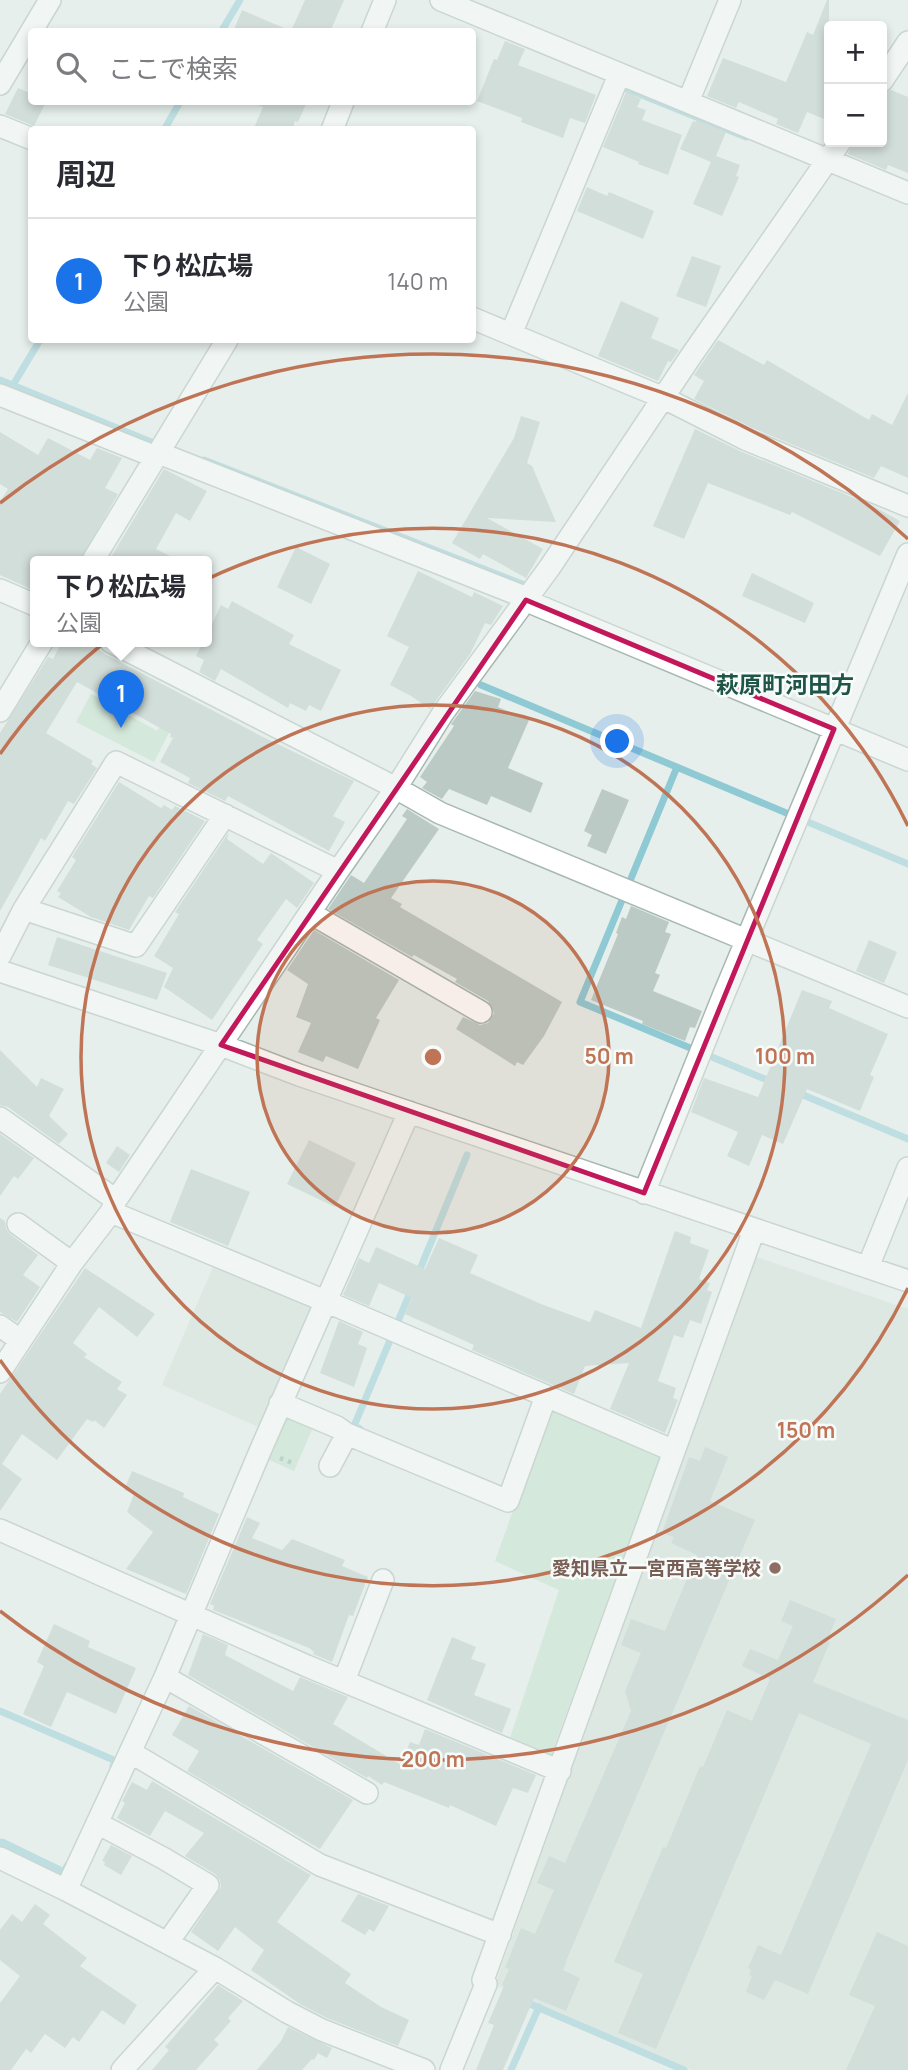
<!DOCTYPE html>
<html lang="ja">
<meta charset="utf-8">
<style>
:root{--surface:#fff;--page:#f7f7f7;--text:#2b2b33;--muted:#7c7c81;--line:#e1e1e2;--accent:#1a73e8}
body{margin:0;font-family:Manrope,"Noto Sans JP",sans-serif;background:var(--page);color:var(--text)}
.controls{position:absolute;right:21px;top:21px;display:grid;overflow:hidden;border-radius:7px;box-shadow:0 4px 10px #0003}
.controls button{width:63px;height:63px;display:grid;place-items:center;padding:0;border:0;border-bottom:2px solid var(--line);background:var(--surface);color:var(--text);font:35px sans-serif}
.you{position:absolute;left:618px;top:742px;width:24px;height:24px;margin:-18px;border:5px solid #fff;border-radius:50%;background:#1a73e8;box-shadow:0 0 0 10px #1a73e833}
.badge{display:grid;place-items:center;width:46px;height:46px;border-radius:50%;background:var(--accent);color:#fff;font-size:23px;font-weight:700}
.pin{position:absolute;translate:-50% -58px;filter:drop-shadow(0 2px 4px #0008)}
.pin::after{content:'';position:absolute;top:37px;width:24px;height:21px;background:inherit;clip-path:polygon(0 0,100% 0,50% 100%)}
.popup{position:absolute;left:30px;top:556px;width:182px;height:91px;box-sizing:border-box;display:grid;place-content:center;border-radius:7px;background:var(--surface);filter:drop-shadow(0 2px 5px #0005);font-size:23px;white-space:nowrap;color:var(--muted)}
.popup b{font-size:26px;color:var(--text)}
.popup::after{content:'';position:absolute;left:50%;top:100%;margin-left:-14px;border:14px solid transparent;border-top-color:var(--surface)}
.list{margin:0;padding:0;list-style:none}
h2{display:flex;justify-content:space-between;align-items:center;height:91px;margin:0;padding:0 28px;font-size:30px}
h2 small{font-size:23px;font-weight:400;color:var(--muted)}
.list li{display:grid;grid-template-columns:46px 1fr auto;gap:21px;align-items:center;box-sizing:border-box;height:126px;padding:0 28px;border-top:2px solid var(--line)}
.list b{display:block;font-size:26px;white-space:nowrap}
.list p{margin:0;font-size:23px;white-space:nowrap;color:var(--muted)}
.list em{font-size:23px;font-style:normal;color:var(--muted)}
.icon{flex:none;width:38px;height:38px;fill:none;stroke:currentColor;stroke-width:2;stroke-linecap:round;stroke-linejoin:round}
.map{position:relative;flex:none;width:908px;height:2070px;overflow:hidden}
.search{position:absolute;background:var(--surface);box-shadow:0 4px 10px #0003;left:28px;top:28px;width:448px;height:77px;display:flex;align-items:center;gap:18px;box-sizing:border-box;padding:0 24px;border-radius:7px;color:var(--muted);font-size:26px}
.panel{position:absolute;background:var(--surface);box-shadow:0 4px 10px #0003;left:28px;top:126px;width:448px;height:217px;border-radius:7px}
.map>svg:first-child{display:block}
.built{fill:#d4dfda}
.green{fill:#bfe0c8}
.lines{fill:none;stroke-linecap:round;stroke-linejoin:round}
.stream{stroke:#8ec9d4;stroke-width:7}
.building{fill:#bbcac4}
.minor-casing{stroke:#a8b8b2;stroke-width:24}
.path{stroke:#86b3a5;stroke-width:4.5;stroke-dasharray:3.5 5;stroke-linecap:butt}
.minor{stroke:#fff;stroke-width:21}
.marked{fill:none;stroke:#c2185b;stroke-width:5;stroke-linejoin:round}
.ring{fill:none;stroke:#c07456;stroke-width:3.5}
.education-dot{fill:#8d6e63;stroke:#f7fbf9;stroke-width:2.5}
.labels{text-anchor:middle;dominant-baseline:central;stroke-width:5;stroke-linejoin:round;paint-order:stroke}
.education-label{font-size:19px;font-weight:bold;fill:#785e54;stroke:#f7fbf9;text-anchor:end}
.quarter-label{font-size:23px;font-weight:bold;fill:#1f5548;stroke:#f7fbf9}
.centre{fill:#c07456;stroke:#f7fbf9;stroke-width:3.5}
.ring-label{font-size:21px;text-anchor:middle;font-weight:bold;fill:#c07456;stroke:#f7fbf9;stroke-width:5;stroke-linejoin:round;paint-order:stroke}
</style>
<div class="map">
<svg width="908" height="2070" viewBox="0 0 908 2070">
<rect width="100%" height="100%" fill="#e6efeb"/>
<path class="built" d="M 751,1255 L 908,1309 L 908,2070 L 691,2070 L 495,1985 Z
M 215,1262 L 318,1303 L 261,1428 L 162,1385 Z"/>
<path class="green" d="M 91,694 L 157,731 L 164,720 L 173,725 L 154,762 L 76,722 Z
M 550,1407 L 656,1452 L 660,1457 L 551,1755 L 510,1738 L 559,1590 L 495,1561 Z
M 282,1408 L 315,1423 L 294,1471 L 260,1456 Z"/>
<g class="lines">
<path class="stream" d="M 221,32 L 240,0
M 622,87 L 746,137
M 164,130 L 180,102
M 0,380 L 156,444
M 13,385 L 40,340
M 204,460 L 522,584
M 481,685 L 908,864
M 677,767 L 580,1002 L 772,1082
M 796,1092 L 908,1139
M 418,1274 L 467,1155
M 360,1429 L 354,1426 L 412,1288
M 0,1711 L 116,1761 L 113,1766
M 0,1845 L 2,1842 L 64,1872 L 67,1866
M 523,2001 L 684,2070
M 511,2070 L 539,2007"/>
</g>
<path class="building" d="M 305,0 L 344,0 L 330,32 L 233,32 L 242,10 L 291,31 Z
M 827,0 L 829,0 L 829,121 L 807,112 L 798,133 L 776,124 L 778,119 L 739,102 L 736,108 L 707,96 L 723,58 L 786,82 L 807,32 L 813,35 Z
M 505,41 L 525,49 L 518,65 L 596,95 L 585,123 L 570,118 L 563,138 L 521,122 L 522,118 L 477,101 L 494,59 L 497,60 Z
M 18,88 L 32,94 L 32,102 L 46,102 L 34,126 L 5,114 Z
M 891,90 L 908,97 L 908,173 L 888,165 L 886,170 L 848,154 L 853,142 L 882,142 L 882,104 L 886,93 Z
M 626,92 L 641,99 L 637,107 L 646,110 L 642,120 L 682,135 L 668,175 L 638,164 L 639,162 L 603,147 Z
M 250,102 L 307,102 L 298,122 L 295,121 L 292,130 L 253,130 L 263,107 Z
M 697,120 L 726,132 L 716,156 L 740,165 L 736,176 L 739,177 L 722,216 L 693,204 L 711,162 L 680,149 L 693,121 L 696,122 Z
M 587,187 L 607,196 L 609,192 L 654,211 L 643,239 L 577,211 Z
M 692,256 L 721,266 L 706,307 L 676,296 Z
M 621,301 L 659,318 L 651,338 L 679,350 L 671,362 L 668,361 L 658,381 L 598,356 Z
M 718,340 L 764,365 L 767,360 L 869,420 L 872,414 L 892,425 L 908,393 L 908,478 L 881,466 L 874,478 L 750,427 L 694,399 L 704,381 L 694,375 Z
M 521,416 L 540,422 L 527,463 L 532,466 L 556,522 L 487,518 L 543,549 L 526,578 L 483,554 L 480,559 L 452,543 L 514,438 Z
M 695,429 L 740,451 L 871,505 L 900,521 L 880,556 L 792,512 L 790,515 L 708,483 L 684,539 L 653,526 Z
M 0,432 L 38,455 L 48,438 L 90,460 L 97,448 L 122,458 L 105,488 L 118,494 L 79,562 L 35,562 L 35,591 L 0,575 L 0,502 L 8,489 L 0,484 Z
M 164,469 L 207,491 L 190,521 L 176,513 L 156,549 L 182,562 L 108,562 Z
M 296,547 L 330,564 L 311,604 L 277,587 Z
M 418,571 L 472,597 L 474,592 L 503,606 L 491,625 L 485,623 L 470,654 L 430,709 L 411,696 L 390,685 L 409,647 L 387,636 Z
M 752,573 L 814,603 L 805,623 L 742,596 Z
M 232,601 L 294,635 L 289,644 L 341,670 L 321,711 L 309,705 L 306,711 L 290,703 L 288,708 L 221,669 L 215,681 L 199,672 L 204,660 L 196,656 L 203,642 L 207,642 L 207,634 L 221,605 L 228,609 Z
M 62,642 L 88,642 L 105,654 L 261,736 L 354,781 L 333,816 L 345,822 L 329,851 L 228,796 L 225,801 L 188,783 L 190,778 L 160,762 L 173,738 L 170,737 L 171,734 L 77,682 L 46,733 L 93,761 L 91,764 L 97,768 L 74,804 L 68,801 L 45,841 L 41,838 L 0,911 L 0,733 L 48,657 L 53,659 Z
M 475,691 L 501,699 L 498,707 L 529,720 L 508,768 L 543,783 L 531,813 L 491,796 L 487,805 L 449,789 L 442,799 L 422,788 L 427,782 L 420,777 L 454,726 L 451,724 L 454,720 Z
M 119,782 L 161,808 L 164,805 L 172,810 L 175,806 L 205,821 L 153,898 L 149,896 L 129,930 L 91,917 L 58,897 L 61,893 L 57,891 L 76,860 L 72,857 Z
M 602,789 L 629,800 L 606,854 L 587,846 L 592,835 L 584,831 Z
M 407,809 L 439,829 L 391,898 L 402,904 L 400,907 L 562,1002 L 544,1036 L 523,1065 L 517,1062 L 515,1066 L 456,1029 L 463,1017 L 480,1025 L 488,1023 L 494,1013 L 488,1001 L 455,982 L 457,979 L 414,955 L 412,957 L 328,909 L 351,875 L 364,883 L 407,819 L 402,816 Z
M 229,832 L 227,839 L 263,864 L 271,853 L 314,883 L 297,908 L 286,899 L 257,940 L 263,944 L 212,1020 L 164,987 L 173,968 L 154,956 L 179,914 L 175,912 Z
M 631,906 L 669,922 L 665,932 L 671,934 L 655,973 L 660,975 L 653,991 L 702,1011 L 695,1028 L 690,1027 L 685,1041 L 642,1024 L 643,1021 L 591,1000 L 618,934 L 616,933 L 622,917 L 626,919 Z
M 314,930 L 399,980 L 376,1018 L 380,1020 L 358,1069 L 326,1056 L 323,1062 L 298,1052 L 311,1023 L 296,1017 L 308,984 L 287,970 Z
M 57,937 L 167,973 L 157,1000 L 48,965 Z
M 869,940 L 897,952 L 884,983 L 856,971 Z
M 802,990 L 832,1001 L 829,1008 L 888,1034 L 870,1075 L 874,1077 L 860,1111 L 807,1089 L 783,1144 L 762,1135 L 749,1166 L 727,1156 L 738,1132 L 691,1112 L 704,1078 L 758,1097 Z
M 0,1050 L 37,1087 L 41,1078 L 64,1089 L 49,1116 L 68,1134 L 59,1144 L 8,1107 L 0,1105 Z
M 0,1134 L 34,1158 L 18,1179 L 14,1176 L 0,1196 Z
M 309,1140 L 356,1163 L 335,1207 L 287,1184 Z
M 117,1146 L 130,1155 L 119,1172 L 106,1163 Z
M 191,1169 L 250,1192 L 228,1246 L 170,1222 Z
M 0,1218 L 5,1221 L 6,1229 L 10,1234 L 38,1255 L 23,1275 L 40,1287 L 17,1322 L 0,1312 Z
M 675,1231 L 691,1237 L 690,1243 L 709,1250 L 699,1279 L 710,1283 L 707,1290 L 712,1292 L 701,1324 L 690,1320 L 683,1338 L 674,1335 L 658,1381 L 676,1388 L 673,1398 L 678,1400 L 665,1433 L 610,1409 L 629,1363 L 585,1366 L 574,1394 L 472,1350 L 474,1345 L 405,1314 L 412,1298 L 379,1283 L 369,1306 L 343,1295 L 359,1258 L 369,1263 L 376,1247 L 425,1269 L 439,1238 L 478,1255 L 470,1273 L 541,1304 L 590,1322 L 595,1310 L 641,1328 Z
M 85,1268 L 155,1314 L 137,1337 L 99,1307 L 73,1343 L 87,1354 L 84,1357 L 122,1382 L 117,1389 L 127,1395 L 104,1428 L 94,1420 L 93,1422 L 87,1419 L 57,1460 L 22,1434 L 2,1464 L 22,1479 L 0,1511 L 0,1394 Z
M 339,1321 L 363,1332 L 358,1344 L 367,1348 L 354,1387 L 320,1373 Z
M 705,1447 L 728,1457 L 710,1501 L 755,1520 L 569,1954 L 563,1970 L 580,1978 L 566,2011 L 534,1998 L 503,2070 L 476,2070 L 494,2025 L 488,2023 L 504,1986 L 502,1985 L 509,1969 L 505,1968 L 521,1928 L 535,1934 L 554,1890 L 537,1883 L 549,1856 L 565,1863 L 631,1711 L 625,1691 L 641,1653 L 621,1645 L 631,1619 L 665,1631 L 697,1555 L 671,1543 L 674,1537 L 662,1533 L 689,1457 L 700,1461 Z
M 132,1471 L 184,1493 L 183,1497 L 219,1514 L 186,1594 L 126,1569 L 153,1532 L 127,1512 L 134,1494 L 124,1490 Z
M 247,1517 L 260,1523 L 252,1538 L 282,1550 L 292,1539 L 345,1560 L 342,1566 L 368,1577 L 353,1616 L 349,1615 L 332,1662 L 313,1654 L 314,1652 L 309,1648 L 213,1610 L 214,1606 L 210,1604 Z
M 790,1600 L 836,1619 L 827,1641 L 830,1642 L 813,1682 L 908,1720 L 908,1760 L 808,1994 L 775,1980 L 764,2000 L 746,1992 L 752,1976 L 749,1975 L 751,1970 L 748,1968 L 758,1945 L 781,1955 L 871,1744 L 799,1713 L 656,2049 L 618,2033 L 643,1974 L 614,1962 L 663,1847 L 666,1848 L 700,1766 L 703,1767 L 727,1710 L 752,1721 L 770,1679 L 742,1666 L 750,1649 L 778,1660 L 793,1626 L 781,1621 Z
M 54,1624 L 90,1641 L 88,1647 L 136,1668 L 116,1714 L 67,1692 L 51,1727 L 23,1714 L 44,1666 L 37,1662 Z
M 203,1634 L 228,1645 L 225,1655 L 293,1691 L 300,1677 L 348,1697 L 333,1724 L 401,1765 L 410,1742 L 419,1745 L 425,1729 L 536,1775 L 528,1793 L 513,1788 L 496,1826 L 450,1805 L 449,1808 L 384,1782 L 382,1785 L 368,1776 L 367,1778 L 188,1675 Z
M 452,1637 L 476,1647 L 471,1659 L 486,1664 L 474,1695 L 511,1709 L 502,1733 L 427,1700 Z
M 189,1706 L 353,1800 L 320,1849 L 187,1771 L 199,1751 L 172,1735 Z
M 152,1781 L 311,1875 L 277,1922 L 351,1974 L 345,1983 L 381,2007 L 409,2020 L 398,2046 L 327,2018 L 300,2004 L 251,1970 L 264,1950 L 235,1927 L 218,1951 L 191,1932 L 221,1887 L 220,1880 L 215,1874 L 185,1856 L 204,1833 L 165,1811 L 150,1836 L 117,1818 L 125,1803 L 122,1801 L 132,1782 L 147,1790 Z
M 111,1845 L 132,1856 L 121,1875 L 104,1865 L 105,1862 L 102,1861 Z
M 358,1894 L 389,1906 L 374,1932 L 369,1929 L 365,1935 L 341,1921 Z
M 35,1904 L 50,1915 L 43,1924 L 87,1958 L 80,1966 L 137,2005 L 124,2025 L 102,2010 L 79,2042 L 73,2037 L 65,2048 L 45,2034 L 31,2053 L 26,2049 L 11,2070 L 0,2070 L 0,2003 L 20,1976 L 0,1960 L 0,1930 L 12,1914 L 22,1922 Z
M 877,1932 L 908,1946 L 908,2070 L 846,2070 L 875,2006 L 849,1995 Z
M 218,1985 L 243,2001 L 228,2018 L 231,2021 L 214,2040 L 219,2044 L 196,2070 L 152,2070 L 169,2050 L 165,2047 Z
M 288,2027 L 332,2048 L 327,2058 L 318,2053 L 314,2060 L 312,2059 L 302,2070 L 257,2070 L 281,2041 Z"/>
<g class="lines">
<g class="minor-casing">
<path id="minor" d="M 441,0 L 908,193
M 372,32 L 385,0
M 882,81 L 908,42
M 0,84 L 50,0
M 688,102 L 730,0
M 0,126 L 32,139
M 332,130 L 343,102
M 472,318 L 664,398 L 745,439 L 908,506
M 511,334 L 619,75
M 0,395 L 156,457 L 164,455 L 517,594 L 534,604 L 908,760
M 92,562 L 227,340
M 0,590 L 35,605
M 111,642 L 396,788 L 440,813 L 908,1007
M 0,711 L 42,642
M 24,909 L 136,946 L 225,815
M 310,913 L 481,1012
M 0,956 L 24,909 L 116,762 L 338,871
M 0,971 L 221,1045 L 299,1075 L 908,1281
M 0,1118 L 116,1200
M 644,1193 L 724,994 L 908,554
M 111,1212 L 325,1301 L 674,1451
M 18,1224 L 72,1263
M 868,1267 L 908,1168
M 0,1326 L 20,1340
M 0,1372 L 72,1263 L 111,1212 L 116,1200 L 338,871 L 396,788 L 443,713 L 550,567 L 689,359 L 840,142
M 280,1403 L 337,1427 L 347,1434 L 508,1501 L 546,1396
M 330,1466 L 347,1434
M 0,1530 L 307,1666 L 560,1771
M 165,1677 L 367,1793
M 344,1681 L 383,1580
M 130,1752 L 320,1865 L 500,1935
M 97,1823 L 163,1858 L 208,1885 L 168,1942
M 0,1858 L 66,1890 L 215,1968 L 287,2012 L 322,2030 L 424,2070
M 66,1890 L 165,1677 L 261,1449 L 409,1112
M 122,2070 L 215,1968
M 451,2070 L 486,1984 L 483,1980 L 754,1230"/>
</g>
<path class="path" d="M 280,1458 L 295,1464"/>
<use href="#minor" class="minor"/>
</g>
<path d="M0 0H908V2070H0ZM 526,600 L 834,729 L 644,1193 L 221,1045 Z" fill="#e6efeb" fill-opacity=".55" fill-rule="evenodd"/>
<path class="marked" d="M 526,600 L 834,729 L 644,1193 L 221,1045 Z"/>
<circle cx="433" cy="1057" r="176" fill="#c07456" fill-opacity=".12"/>
<g class="ring">
<circle cx="433" cy="1057" r="176"/>
<circle cx="433" cy="1057" r="352"/>
<path d="M908 1288A528 528 0 0 1 0 1360M0 754A528 528 0 0 1 908 826"/>
<path d="M908 1575A703 703 0 0 1 0 1611M0 503A703 703 0 0 1 908 539"/>
</g>
<circle class="education-dot" cx="775" cy="1568" r="7"/>
<g class="labels">
<g class="education-label">
<text x="761" y="1568">愛知県立一宮西高等学校</text>
</g>
<g class="quarter-label">
<text x="785" y="684">萩原町河田方</text>
</g>
</g>
<circle cx="433" cy="1057" r="10" class="centre"/>
<g class="ring-label">
<text x="609" y="1064">50 m</text>
<text x="785" y="1064">100 m</text>
<text x="806" y="1438">150 m</text>
<text x="433" y="1767">200 m</text>
</g>
</svg>
<div class="controls">
<button>+</button>
<button>−</button>
</div>
<div class="you"></div>
<div class="pin badge" style="left:121px;top:728px">1</div>
<div class="popup"><b>下り松広場</b>公園</div>
<div class="search"><svg class="icon" aria-label="search" viewBox="0 0 24 24"><circle cx="10" cy="10" r="6"/><path d="M15 15l6 6"/></svg>ここで検索</div>
<section class="panel">
<h2>周辺<small></small></h2>
<ul class="list">
<li><span class="badge">1</span><div><b>下り松広場</b><p>公園</p></div><em>140 m</em></li>
</ul>
</section>
</div>
